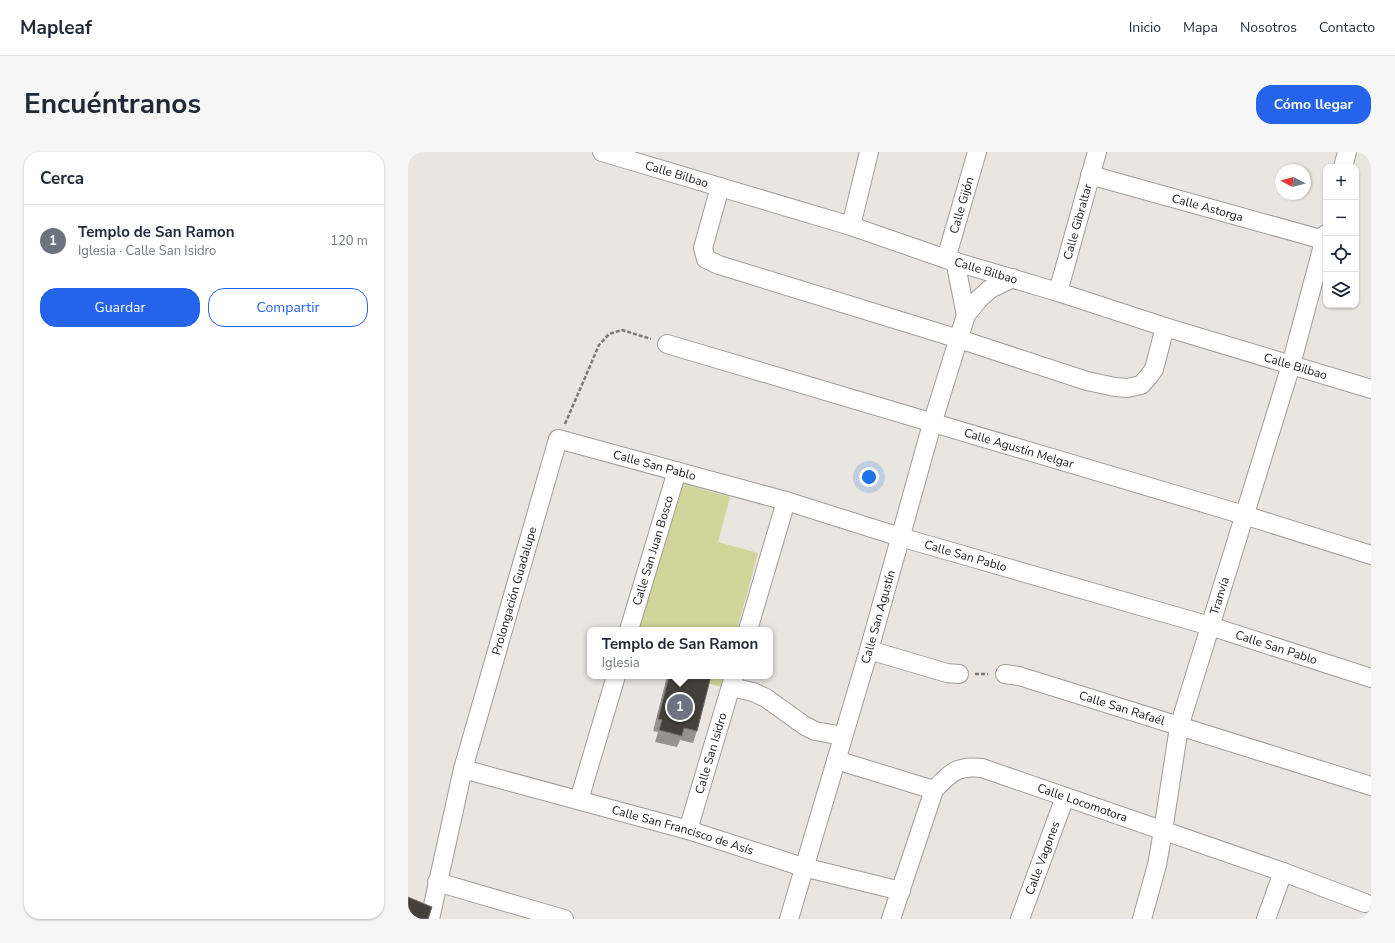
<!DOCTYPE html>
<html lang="es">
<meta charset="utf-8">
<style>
:root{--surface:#fff;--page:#f6f6f7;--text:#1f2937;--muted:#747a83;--line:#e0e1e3;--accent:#2563eb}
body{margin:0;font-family:"Nunito Sans",sans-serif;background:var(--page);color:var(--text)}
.controls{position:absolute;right:12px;top:12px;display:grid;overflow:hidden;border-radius:8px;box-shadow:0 1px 3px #0004}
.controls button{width:36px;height:36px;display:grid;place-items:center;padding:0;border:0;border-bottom:1px solid var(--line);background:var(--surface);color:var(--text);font:20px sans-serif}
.compass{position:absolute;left:867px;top:12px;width:36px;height:36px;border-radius:50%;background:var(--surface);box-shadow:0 1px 3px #0004;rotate:277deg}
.you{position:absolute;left:461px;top:325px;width:14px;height:14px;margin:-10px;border:3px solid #fff;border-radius:50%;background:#1a73e8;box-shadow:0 0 0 6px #1a73e833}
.badge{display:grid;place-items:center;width:26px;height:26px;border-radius:50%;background:var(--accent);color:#fff;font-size:13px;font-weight:700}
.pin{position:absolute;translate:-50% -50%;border:2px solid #fff;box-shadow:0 1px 4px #0006}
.popup{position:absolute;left:179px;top:475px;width:186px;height:52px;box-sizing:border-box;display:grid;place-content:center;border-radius:8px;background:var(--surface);filter:drop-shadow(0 1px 3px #0005);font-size:13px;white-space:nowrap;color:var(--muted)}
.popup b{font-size:15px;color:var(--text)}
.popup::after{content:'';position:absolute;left:50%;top:100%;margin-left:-8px;border:8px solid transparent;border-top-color:var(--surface)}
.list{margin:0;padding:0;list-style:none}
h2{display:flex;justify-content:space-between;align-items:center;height:52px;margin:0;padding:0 16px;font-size:17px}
h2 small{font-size:13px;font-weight:400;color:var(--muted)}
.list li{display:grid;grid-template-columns:26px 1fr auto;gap:12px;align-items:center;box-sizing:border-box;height:72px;padding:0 16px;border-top:1px solid var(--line)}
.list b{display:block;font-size:15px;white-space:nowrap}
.list p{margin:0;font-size:13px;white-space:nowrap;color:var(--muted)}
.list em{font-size:13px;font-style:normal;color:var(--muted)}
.actions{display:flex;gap:8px;padding:12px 16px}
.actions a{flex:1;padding:9px 0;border:1px solid var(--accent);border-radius:16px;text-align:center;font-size:14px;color:var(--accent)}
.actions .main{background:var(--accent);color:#fff}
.icon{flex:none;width:22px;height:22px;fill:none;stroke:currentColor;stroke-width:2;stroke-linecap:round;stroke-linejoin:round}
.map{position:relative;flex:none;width:963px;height:767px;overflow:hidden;border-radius:16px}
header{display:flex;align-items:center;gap:24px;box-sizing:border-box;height:56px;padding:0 20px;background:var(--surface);border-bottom:1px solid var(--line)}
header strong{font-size:19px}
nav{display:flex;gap:22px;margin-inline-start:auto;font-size:14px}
.intro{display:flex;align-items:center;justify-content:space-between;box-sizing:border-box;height:96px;padding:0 24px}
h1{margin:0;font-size:28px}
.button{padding:10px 18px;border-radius:16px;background:var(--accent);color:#fff;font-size:14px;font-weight:700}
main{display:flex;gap:24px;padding:0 24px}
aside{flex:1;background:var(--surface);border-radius:16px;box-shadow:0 1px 3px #0004}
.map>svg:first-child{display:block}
.green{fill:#d0d69a}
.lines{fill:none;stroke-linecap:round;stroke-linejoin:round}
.minor-casing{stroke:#a09c98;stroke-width:20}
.path{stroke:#7b7976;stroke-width:2.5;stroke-dasharray:4 2;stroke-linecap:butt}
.minor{stroke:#fff;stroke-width:18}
.wall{fill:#96938e}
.building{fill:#44413d;stroke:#76726e}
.labels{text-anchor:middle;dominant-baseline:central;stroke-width:4;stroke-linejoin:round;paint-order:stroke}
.street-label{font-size:12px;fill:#191816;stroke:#e9e5e0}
</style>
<header>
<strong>Mapleaf</strong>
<nav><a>Inicio</a><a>Mapa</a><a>Nosotros</a><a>Contacto</a></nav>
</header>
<div class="intro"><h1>Encuéntranos</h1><a class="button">Cómo llegar</a></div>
<main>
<aside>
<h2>Cerca<small></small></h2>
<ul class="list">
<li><span class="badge" style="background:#6b7280">1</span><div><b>Templo de San Ramon</b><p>Iglesia · Calle San Isidro</p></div><em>120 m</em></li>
</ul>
<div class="actions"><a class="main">Guardar</a><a>Compartir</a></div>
</aside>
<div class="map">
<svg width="963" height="767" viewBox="0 0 963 767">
<rect width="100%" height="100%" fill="#e9e5e0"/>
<path class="green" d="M 269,330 L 322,345 L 310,390 L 350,401 L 329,478 L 229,478 Z
M 273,524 L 316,524 L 313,535 Z"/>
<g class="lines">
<g class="minor-casing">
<g id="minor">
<path id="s1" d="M 194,0 L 443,74 L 538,107 L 650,140 L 757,175 L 963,237"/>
<path d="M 935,15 L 939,0"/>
<path id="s2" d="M 682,23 L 916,88"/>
<path d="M 312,35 L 295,96 L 298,107 L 311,113 L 551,187 L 679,229 L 707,235 L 719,236 L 733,233 L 741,224 L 746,217 L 757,175"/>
<path d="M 443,74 L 461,0"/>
<path id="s3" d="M 538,107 L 569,0"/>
<path d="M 547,109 L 558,163"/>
<path id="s4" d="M 650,140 L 689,0"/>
<path id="s5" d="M 259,192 L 836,363 L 963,403"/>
<path id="s6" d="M 221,478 L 269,319"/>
<path d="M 340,478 L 378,349"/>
<path d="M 461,498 L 539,521 L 551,522"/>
<path id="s7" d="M 597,522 L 611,524 L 963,634"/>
<path d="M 323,535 L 345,540 L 358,546 L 397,574 L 407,579 L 435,584"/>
<path d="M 428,608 L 526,638"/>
<path id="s8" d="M 55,617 L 280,678 L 395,715 L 493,739"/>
<path d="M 171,648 L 208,524"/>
<path id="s9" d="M 280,678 L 326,524"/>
<path d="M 29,730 L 156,767"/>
<path id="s10" d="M 22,767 L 55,617 L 150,287 L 378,349 L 492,385 L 802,474 L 963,526"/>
<path id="s11" d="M 381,767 L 461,498 L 524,272 L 558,163 L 571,147 L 582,137 L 605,126"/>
<path id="s12" d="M 483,767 L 526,638 C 542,621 549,613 574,616 L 875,720 L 957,751"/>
<path id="s13" d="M 612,767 L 657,645"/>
<path id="s14" d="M 734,767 L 749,713 L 755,679 L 771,575 L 883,213 L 918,82"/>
<path d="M 858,767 L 875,720"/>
</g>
</g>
<path class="path" d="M 157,272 L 191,193 L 201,182 L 214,178 L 243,187
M 567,522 L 580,522"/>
<use href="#minor" class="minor"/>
</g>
<path class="wall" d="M 259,524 L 303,524 L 289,579 L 285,591 L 272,588 L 269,595 L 247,590 L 250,580 L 245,579 Z"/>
<path class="building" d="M 261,524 L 303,524 L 289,579 L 276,576 L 274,584 L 251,578 L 254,568 L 250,567 Z
M 0,745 L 24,755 L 20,767 L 0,767 Z"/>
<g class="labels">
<g class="street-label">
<text stroke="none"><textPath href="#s1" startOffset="78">Calle Bilbao</textPath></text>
<text stroke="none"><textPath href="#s3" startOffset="56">Calle Gijón</textPath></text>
<text stroke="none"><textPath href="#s2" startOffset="122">Calle Astorga</textPath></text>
<text stroke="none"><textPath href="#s4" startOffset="73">Calle Gibraltar</textPath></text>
<text stroke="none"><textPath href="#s1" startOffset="402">Calle Bilbao</textPath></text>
<text stroke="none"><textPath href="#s1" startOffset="726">Calle Bilbao</textPath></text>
<text stroke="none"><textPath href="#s5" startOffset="367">Calle Agustín Melgar</textPath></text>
<text stroke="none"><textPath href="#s10" startOffset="597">Calle San Pablo</textPath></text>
<text stroke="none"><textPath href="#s6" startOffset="83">Calle San Juan Bosco</textPath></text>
<text stroke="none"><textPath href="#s10" startOffset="921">Calle San Pablo</textPath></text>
<text stroke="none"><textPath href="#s10" startOffset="339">Prolongación Guadalupe</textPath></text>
<text stroke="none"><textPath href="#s14" startOffset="333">Tranvía</textPath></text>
<text stroke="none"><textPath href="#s11" startOffset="315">Calle San Agustín</textPath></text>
<text stroke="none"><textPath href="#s10" startOffset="1245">Calle San Pablo</textPath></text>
<text stroke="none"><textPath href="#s7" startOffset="122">Calle San Rafaél</textPath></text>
<text stroke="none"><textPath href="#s9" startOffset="80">Calle San Isidro</textPath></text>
<text stroke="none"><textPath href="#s12" startOffset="298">Calle Locomotora</textPath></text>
<text stroke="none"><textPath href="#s8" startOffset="228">Calle San Francisco de Asís</textPath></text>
<text stroke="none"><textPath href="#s13" startOffset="65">Calle Vagones</textPath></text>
</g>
</g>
</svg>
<div class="controls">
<button>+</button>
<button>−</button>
<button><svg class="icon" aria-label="locate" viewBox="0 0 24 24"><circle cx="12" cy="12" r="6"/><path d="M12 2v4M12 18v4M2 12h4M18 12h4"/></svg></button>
<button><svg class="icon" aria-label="layers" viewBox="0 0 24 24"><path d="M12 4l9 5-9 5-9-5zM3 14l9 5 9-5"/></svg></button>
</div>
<svg class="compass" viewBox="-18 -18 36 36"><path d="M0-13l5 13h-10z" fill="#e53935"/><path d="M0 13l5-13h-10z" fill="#747a83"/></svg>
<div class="you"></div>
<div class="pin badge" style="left:272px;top:555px;background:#6b7280">1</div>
<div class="popup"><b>Templo de San Ramon</b>Iglesia</div>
</div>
</main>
